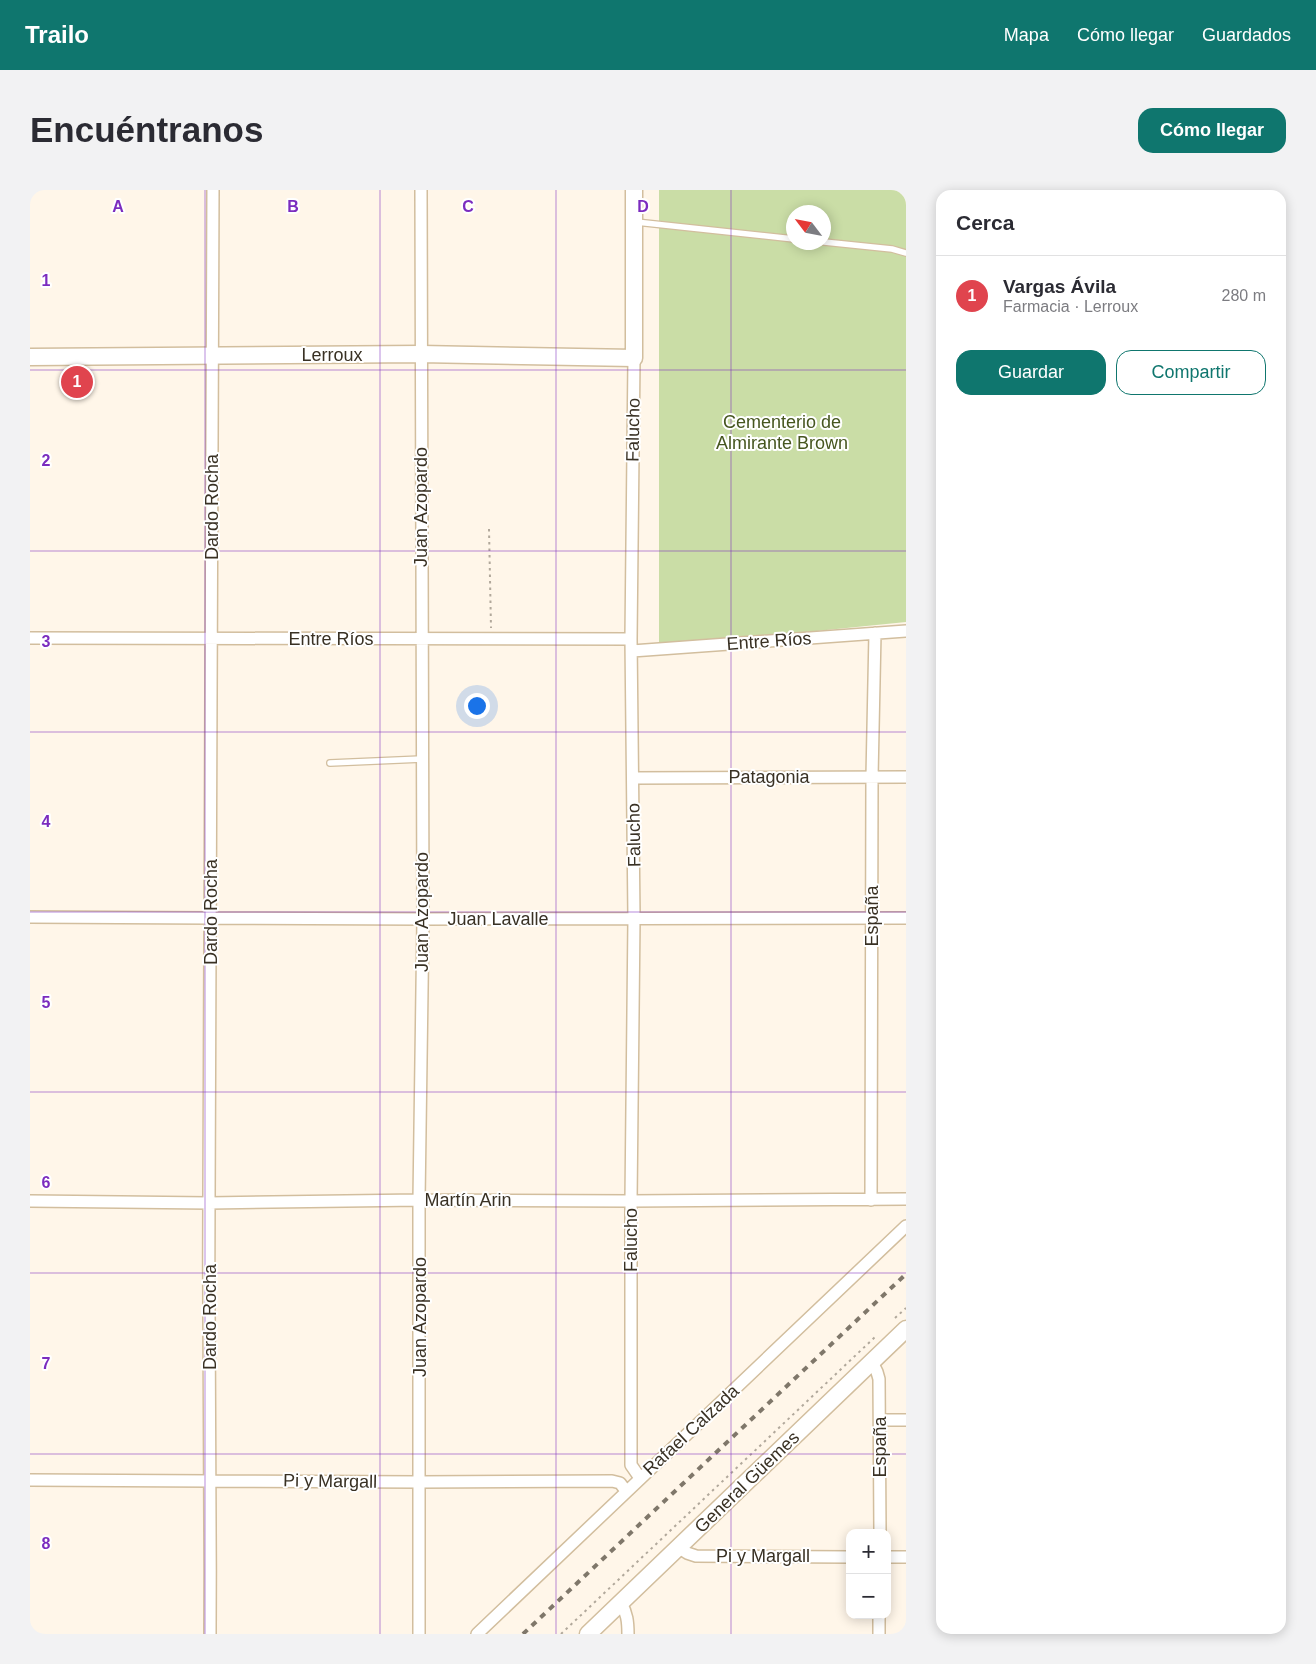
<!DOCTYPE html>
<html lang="es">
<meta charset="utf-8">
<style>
:root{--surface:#fff;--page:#f2f2f3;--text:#2b2b33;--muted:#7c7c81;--line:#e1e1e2;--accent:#0f766e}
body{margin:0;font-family:Helvetica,sans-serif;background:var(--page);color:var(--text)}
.controls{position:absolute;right:15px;bottom:15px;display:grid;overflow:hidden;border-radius:10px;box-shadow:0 2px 12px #0003}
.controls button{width:45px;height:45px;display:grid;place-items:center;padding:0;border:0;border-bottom:1px solid var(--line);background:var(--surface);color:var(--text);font:25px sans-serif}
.compass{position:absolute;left:756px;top:15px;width:45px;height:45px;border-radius:50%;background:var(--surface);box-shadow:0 2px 12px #0003;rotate:302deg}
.you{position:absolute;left:446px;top:515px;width:18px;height:18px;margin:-12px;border:4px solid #fff;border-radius:50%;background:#1a73e8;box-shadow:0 0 0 8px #1a73e833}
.badge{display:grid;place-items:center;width:32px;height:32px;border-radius:50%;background:var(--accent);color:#fff;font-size:16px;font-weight:700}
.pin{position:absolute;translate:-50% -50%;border:2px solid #fff;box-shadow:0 1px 5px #0006}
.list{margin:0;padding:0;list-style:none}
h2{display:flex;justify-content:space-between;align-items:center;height:65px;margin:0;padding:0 20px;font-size:21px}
h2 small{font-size:16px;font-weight:400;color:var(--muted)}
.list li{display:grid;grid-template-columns:32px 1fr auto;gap:15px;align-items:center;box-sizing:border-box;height:80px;padding:0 20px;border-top:1px solid var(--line)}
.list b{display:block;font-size:19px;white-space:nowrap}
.list p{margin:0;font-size:16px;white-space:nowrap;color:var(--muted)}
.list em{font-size:16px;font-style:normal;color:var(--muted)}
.actions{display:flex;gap:10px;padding:15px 20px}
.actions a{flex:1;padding:11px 0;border:1px solid var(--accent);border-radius:15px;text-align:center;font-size:18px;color:var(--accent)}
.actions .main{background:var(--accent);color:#fff}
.map{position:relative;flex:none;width:876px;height:1444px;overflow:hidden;border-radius:15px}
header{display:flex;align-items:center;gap:30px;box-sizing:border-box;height:70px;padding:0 25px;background:var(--accent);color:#fff}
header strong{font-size:24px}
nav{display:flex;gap:28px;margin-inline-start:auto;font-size:18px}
.intro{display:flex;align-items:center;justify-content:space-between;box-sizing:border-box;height:120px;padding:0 30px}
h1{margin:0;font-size:35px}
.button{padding:12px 22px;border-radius:15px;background:var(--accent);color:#fff;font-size:18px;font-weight:700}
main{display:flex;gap:30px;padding:0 30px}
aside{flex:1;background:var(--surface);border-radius:15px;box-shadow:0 2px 12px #0003}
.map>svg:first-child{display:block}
.green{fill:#cadda6;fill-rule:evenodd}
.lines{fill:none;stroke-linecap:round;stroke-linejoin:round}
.lane-casing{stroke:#d2be9e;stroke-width:8}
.street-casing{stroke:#d2be9e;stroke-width:14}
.secondary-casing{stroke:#d2be9e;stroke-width:19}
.path{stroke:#b1a89b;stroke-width:2;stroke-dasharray:2.5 4;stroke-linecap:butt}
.lane{stroke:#fff;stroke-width:5.5}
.street{stroke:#fff;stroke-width:11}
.secondary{stroke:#fff;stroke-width:16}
.rail{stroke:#7f776a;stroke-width:4;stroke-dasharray:6 6;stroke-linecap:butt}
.grid{fill:none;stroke:#7b2cbf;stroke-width:1;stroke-opacity:0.55}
.labels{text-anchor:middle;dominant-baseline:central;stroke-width:4;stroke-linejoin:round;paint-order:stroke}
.street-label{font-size:18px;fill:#393124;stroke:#fff}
.park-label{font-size:18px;fill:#46561f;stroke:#fff}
.grid-label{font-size:16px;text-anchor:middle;font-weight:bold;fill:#7b2cbf;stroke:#fff;stroke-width:4;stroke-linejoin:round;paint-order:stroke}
</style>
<header>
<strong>Trailo</strong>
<nav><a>Mapa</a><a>Cómo llegar</a><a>Guardados</a></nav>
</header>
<div class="intro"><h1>Encuéntranos</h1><a class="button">Cómo llegar</a></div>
<main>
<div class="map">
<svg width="876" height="1444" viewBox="0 0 876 1444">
<rect width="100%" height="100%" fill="#fff6e9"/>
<path class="green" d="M 629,0 L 876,0 L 876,432 L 629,457 ZM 764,22 L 794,22 L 794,52 L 764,52 Z"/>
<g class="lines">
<g class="lane-casing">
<path id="lane" d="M 606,32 L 764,49
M 794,52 L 862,59 L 876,63
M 300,573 L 392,569"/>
</g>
<g class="street-casing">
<path id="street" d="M 604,168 L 601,449 L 604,728 L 601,1011 L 601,1275 L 610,1288
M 0,448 L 601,449
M 602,461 L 876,441
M 603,588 L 876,587
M 0,727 L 393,729 L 876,728
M 841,1010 L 842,587 L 845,443
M 0,1011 L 179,1013 L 389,1010 L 601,1011 L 876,1009
M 842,1172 L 847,1182 L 849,1189 L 850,1343
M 850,1230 L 876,1230
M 0,1290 L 390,1292 L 582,1291 L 590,1293 L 596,1301
M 648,1357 L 657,1363 L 666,1366 L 820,1367
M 857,1367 L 876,1367
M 591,1413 C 597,1423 598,1432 598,1444
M 180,1444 C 181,1299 178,1154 179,1009 C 181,672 183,336 183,0
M 389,1444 L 389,1010 L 393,729 L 391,0
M 447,1444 L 876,1036
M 849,1444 L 849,1425"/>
</g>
<g class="secondary-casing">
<path id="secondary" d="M 0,167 L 391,164 L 604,168 L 604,0
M 558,1444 L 876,1139"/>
</g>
<path class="path" d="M 459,339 L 461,438
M 865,1128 L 876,1118
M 531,1444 L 845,1147"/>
<use href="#lane" class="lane"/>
<use href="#street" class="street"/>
<use href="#secondary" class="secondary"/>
<path class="rail" d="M 493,1444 L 876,1084"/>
</g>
<path class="grid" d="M 175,0 L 175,1444M 350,0 L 350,1444M 526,0 L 526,1444M 701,0 L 701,1444M 0,180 L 876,180M 0,361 L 876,361M 0,542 L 876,542M 0,722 L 876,722M 0,902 L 876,902M 0,1083 L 876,1083M 0,1264 L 876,1264"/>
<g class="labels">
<g class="street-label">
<text x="302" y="165">Lerroux</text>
<text transform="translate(603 240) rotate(-89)">Falucho</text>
<text transform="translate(182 317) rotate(-90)">Dardo Rocha</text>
<text transform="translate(391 317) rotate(-90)">Juan Azopardo</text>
<text x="301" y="449">Entre Ríos</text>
<text transform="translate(739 451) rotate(-4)">Entre Ríos</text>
<text x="739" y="587">Patagonia</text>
<text transform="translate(604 645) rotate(-91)">Falucho</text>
<text transform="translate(181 722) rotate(-90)">Dardo Rocha</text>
<text transform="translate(392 722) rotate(-90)">Juan Azopardo</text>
<text transform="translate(842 726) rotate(-90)">España</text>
<text x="468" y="729">Juan Lavalle</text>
<text x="438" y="1010">Martín Arin</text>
<text transform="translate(601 1050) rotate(-90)">Falucho</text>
<text transform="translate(180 1127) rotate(-90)">Dardo Rocha</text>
<text transform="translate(390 1127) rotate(-90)">Juan Azopardo</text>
<text transform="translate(661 1240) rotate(-43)">Rafael Calzada</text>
<text transform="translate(850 1257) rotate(-90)">España</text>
<text transform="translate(300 1291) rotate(1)">Pi y Margall</text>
<text transform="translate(717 1292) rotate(-44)">General Güemes</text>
<text x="733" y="1366">Pi y Margall</text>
</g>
<g class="park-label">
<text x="752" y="232">Cementerio de<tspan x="752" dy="21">Almirante Brown</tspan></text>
</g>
</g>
<g class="grid-label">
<text x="88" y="22">A</text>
<text x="263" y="22">B</text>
<text x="438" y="22">C</text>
<text x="613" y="22">D</text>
<text x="16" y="96">1</text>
<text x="16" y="276">2</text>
<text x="16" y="457">3</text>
<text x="16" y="637">4</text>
<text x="16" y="818">5</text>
<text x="16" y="998">6</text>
<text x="16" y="1179">7</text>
<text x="16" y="1359">8</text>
</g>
</svg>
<div class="controls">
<button>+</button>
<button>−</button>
</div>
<svg class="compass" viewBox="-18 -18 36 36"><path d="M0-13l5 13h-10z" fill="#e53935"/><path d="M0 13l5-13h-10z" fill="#7c7c81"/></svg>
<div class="you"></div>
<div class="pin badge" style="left:47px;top:192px;background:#e0444e">1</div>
</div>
<aside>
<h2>Cerca<small></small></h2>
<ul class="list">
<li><span class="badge" style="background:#e0444e">1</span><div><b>Vargas Ávila</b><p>Farmacia · Lerroux</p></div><em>280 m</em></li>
</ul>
<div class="actions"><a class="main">Guardar</a><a>Compartir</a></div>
</aside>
</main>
